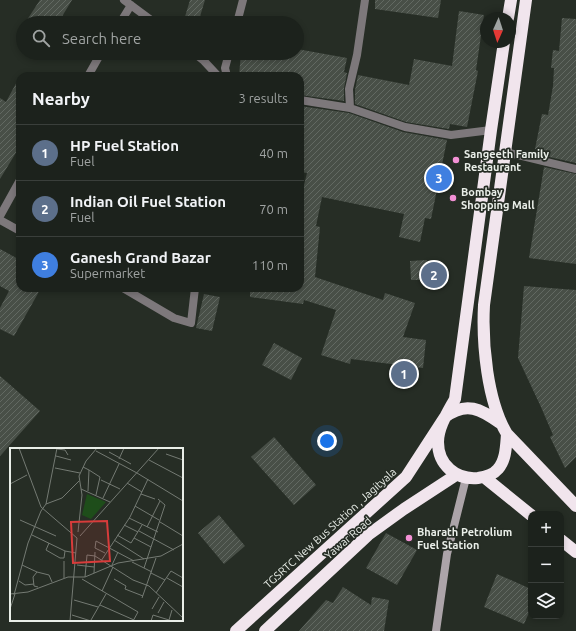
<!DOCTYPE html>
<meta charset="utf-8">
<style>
:root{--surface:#1c221c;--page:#252a25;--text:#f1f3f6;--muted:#a0a4a3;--line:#3a3f3b;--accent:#2563eb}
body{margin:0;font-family:Ubuntu,sans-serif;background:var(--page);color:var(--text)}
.controls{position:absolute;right:12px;bottom:12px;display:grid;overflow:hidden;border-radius:8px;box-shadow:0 2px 6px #0003}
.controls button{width:36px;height:36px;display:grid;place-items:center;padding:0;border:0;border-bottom:1px solid var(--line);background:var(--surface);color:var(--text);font:20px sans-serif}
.compass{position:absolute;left:480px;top:12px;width:36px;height:36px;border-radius:50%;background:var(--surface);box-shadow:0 2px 6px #0003;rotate:183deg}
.you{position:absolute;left:327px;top:441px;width:14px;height:14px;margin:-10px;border:3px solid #fff;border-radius:50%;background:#1a73e8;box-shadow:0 0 0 6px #1a73e833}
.badge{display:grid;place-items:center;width:26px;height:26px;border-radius:50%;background:var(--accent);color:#fff;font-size:13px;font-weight:700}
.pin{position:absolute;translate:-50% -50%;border:2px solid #fff;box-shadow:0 1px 4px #0006}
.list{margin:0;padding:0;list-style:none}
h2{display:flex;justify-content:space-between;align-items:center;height:52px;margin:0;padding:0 16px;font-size:17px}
h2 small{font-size:13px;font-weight:400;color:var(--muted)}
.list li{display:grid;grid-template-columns:26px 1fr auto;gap:12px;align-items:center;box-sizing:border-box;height:56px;padding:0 16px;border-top:1px solid var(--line)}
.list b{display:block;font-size:15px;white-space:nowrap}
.list p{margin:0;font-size:13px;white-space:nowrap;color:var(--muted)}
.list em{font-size:13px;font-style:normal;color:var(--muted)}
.icon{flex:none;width:22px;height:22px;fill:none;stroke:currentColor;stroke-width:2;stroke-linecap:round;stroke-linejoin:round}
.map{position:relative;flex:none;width:576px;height:631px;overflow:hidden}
.search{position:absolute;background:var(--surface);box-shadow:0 2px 6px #0003;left:16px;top:16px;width:288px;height:44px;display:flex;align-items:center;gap:10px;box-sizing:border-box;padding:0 14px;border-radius:22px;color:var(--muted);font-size:15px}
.panel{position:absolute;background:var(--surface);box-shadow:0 2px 6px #0003;left:16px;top:72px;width:288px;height:220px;border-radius:12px}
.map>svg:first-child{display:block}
.building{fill:url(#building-hatch)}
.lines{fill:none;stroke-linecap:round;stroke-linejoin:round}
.street{stroke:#7d787b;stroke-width:8}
.secondary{stroke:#aca4a9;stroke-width:8}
.highway{stroke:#f1e5ed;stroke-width:12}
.poi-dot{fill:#f391d5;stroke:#262d25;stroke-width:1.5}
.labels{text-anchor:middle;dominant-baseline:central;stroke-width:3.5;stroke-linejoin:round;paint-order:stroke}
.poi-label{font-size:11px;font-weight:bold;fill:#e9eee8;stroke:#262d25;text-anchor:start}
.street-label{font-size:11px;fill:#e9eee8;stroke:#262d25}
.inset-road{fill:none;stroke:#747a73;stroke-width:1}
.view{fill:#d83c3b;fill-opacity:0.15;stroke:#d83c3b;stroke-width:2}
.inset-edge{fill:none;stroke:#e9eee8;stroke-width:2}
</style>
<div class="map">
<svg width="576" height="631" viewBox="0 0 576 631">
<defs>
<pattern id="building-hatch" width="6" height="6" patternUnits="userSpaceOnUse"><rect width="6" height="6" fill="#484f47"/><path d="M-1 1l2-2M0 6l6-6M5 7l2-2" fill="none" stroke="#626962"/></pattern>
</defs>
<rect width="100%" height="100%" fill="#262d25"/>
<path class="building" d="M 40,0 L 72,0 L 58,23 L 25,23 Z
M 190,0 L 205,0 L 198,23 L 184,20 Z
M 375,0 L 441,0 L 438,18 L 375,9 Z
M 459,11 L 484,15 L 476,70 L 478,71 L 467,127 L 450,124 L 449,129 L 406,122 L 355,104 L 355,90 L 358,75 L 409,85 L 414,59 L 452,66 Z
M 562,18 L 576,19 L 576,163 L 545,156 L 546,151 L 535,149 L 542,114 L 548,115 L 553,86 L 554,68 L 551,68 L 553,50 L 559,51 Z
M 297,49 L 347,58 L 344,72 L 347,73 L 344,88 L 344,101 L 300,95 L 300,76 L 239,76 L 241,53 L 297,53 Z
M 20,76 L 20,146 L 0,179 L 0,98 L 6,102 Z
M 300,106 L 349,113 L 403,132 L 447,140 L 431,219 L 425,218 L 420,242 L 399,237 L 404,214 L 322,197 L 316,226 L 320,227 L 315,277 L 383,300 L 385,293 L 415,303 L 403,337 L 426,340 L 423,368 L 351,359 L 350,364 L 321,355 L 336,310 L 304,300 L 303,304 L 250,297 L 250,288 L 300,288 L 300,201 L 307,173 L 300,172 Z
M 544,167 L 576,174 L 576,264 L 529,258 Z
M 0,249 L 20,260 L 20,288 L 41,288 L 14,336 L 0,329 L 0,308 L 9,291 L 0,286 Z
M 427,260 L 428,280 L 411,280 L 410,261 Z
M 524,286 L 576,290 L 576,457 L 565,468 L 550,437 L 553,435 L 541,407 L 518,358 Z
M 204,294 L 220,297 L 212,331 L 196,328 Z
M 274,343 L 302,358 L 291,380 L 262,365 Z
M 0,376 L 40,411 L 0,456 Z
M 274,437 L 316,485 L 294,505 L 251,457 Z
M 219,515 L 245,546 L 224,564 L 198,533 Z
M 386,533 L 417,550 L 397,585 L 366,568 Z
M 497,574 L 531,589 L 531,608 L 524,624 L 484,607 Z
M 343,587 L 371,605 L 372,597 L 389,600 L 384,631 L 299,631 L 326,600 L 333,603 Z"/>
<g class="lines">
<path class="street" d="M 124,0 L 155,23
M 120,23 L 131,5
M 237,23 L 243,0
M 194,53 L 204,61 L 218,76
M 88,76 L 101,53
M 227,76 L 225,68 L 229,53
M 300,100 L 350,108 L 349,89 L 357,55 L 365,0
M 350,108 L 405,127 L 451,135 L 491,130
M 505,152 L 576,169
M 0,216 L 20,180
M 0,220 L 20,231
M 123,288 L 174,318 L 191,323 L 195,288"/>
<path class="secondary" d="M 436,631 L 447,554 L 466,478"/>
<path class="highway" d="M 526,0 L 484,305 C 482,343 487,401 507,434 L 576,506
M 508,18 L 511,0
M 504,42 L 491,130 L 455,399 C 448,412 438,427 438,442 C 438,465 456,480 478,478 C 485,477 493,475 498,469 C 506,460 506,446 507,434
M 484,477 L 531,515
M 561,540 L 576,552
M 236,631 L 406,477 L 445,417 C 466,401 481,409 500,423
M 265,631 L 368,535 L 404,509 L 456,475"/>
</g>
<g class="poi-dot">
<circle cx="456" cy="160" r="4"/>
<circle cx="453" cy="198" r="4"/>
<circle cx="409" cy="538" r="4"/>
</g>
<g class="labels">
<g class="poi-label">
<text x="464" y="154">Sangeeth Family<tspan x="464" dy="13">Restaurant</tspan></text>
<text x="461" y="192">Bombay<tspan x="461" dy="13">Shopping Mall</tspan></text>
<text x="417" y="532">Bharath Petrolium<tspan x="417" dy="13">Fuel Station</tspan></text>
</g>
<g class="street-label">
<text transform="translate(330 528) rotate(-42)">TGSRTC New Bus Station , Jagityala</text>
<text transform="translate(348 538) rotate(-41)">Yawar Road</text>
</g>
</g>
<g transform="translate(10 448)">
<rect width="173" height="173" fill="#262d25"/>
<path d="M 77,46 L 96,54 L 81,71 L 72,67 Z" fill="#1e4d1a"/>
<path class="inset-road" d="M 9,0 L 31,59 L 67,90 L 60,173M 47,1 L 55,2 L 58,7M 86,3 L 127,25 L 173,53M 99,4 L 121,16M 156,6 L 173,12M 46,8 L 61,12M 109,11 L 114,0M 139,12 L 173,30M 73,19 L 79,22 L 78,43M 45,20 L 70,25M 79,22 L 90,29 L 86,47M 91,32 L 110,41M 117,35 L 132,44M 0,36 L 17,27M 71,41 L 100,54M 131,46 L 145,51M 93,50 L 109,16M 36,56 L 52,50 L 69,33M 125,58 L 149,72M 119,70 L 148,84M 10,72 L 46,88M 150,74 L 173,88M 114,77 L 128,84M 137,79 L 150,53M 129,83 L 164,102M 68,84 L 72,47 L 69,28 L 76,13 L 87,0M 22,87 L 55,103 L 66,105M 107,87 L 121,95 L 132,77M 70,88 L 149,0M 124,90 L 141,99M 104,92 L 134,111M 39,95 L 36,102 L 50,110 L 54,110 L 55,103M 95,105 L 85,100 L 86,93 L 124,113M 91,113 L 120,69 L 138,31M 122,114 L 142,124M 12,117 L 27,124M 67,117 L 84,119M 102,117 L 108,104M 134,120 L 155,57 L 148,51M 84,125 L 85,104M 141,125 L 155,132M 75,129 L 77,107 L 85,108 L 123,132 L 139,138 L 173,170M 54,130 L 54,113M 157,130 L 173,139M 72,131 L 128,164 L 123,173M 104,131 L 116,138 L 115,141 L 133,148M 9,133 L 15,137 L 24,136M 28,139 L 24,138 L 23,129 L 27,124 L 39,127 L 42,134M 92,143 L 103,119M 146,145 L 161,123 L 173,130M 0,146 L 18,144 L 58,129 L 75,129 L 108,115 L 151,108 L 173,96M 4,147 L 18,95 L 31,63 L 36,56 L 47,0M 132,150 L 146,110M 64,152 L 88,159M 90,157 L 124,172M 0,161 L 5,146M 142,161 L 149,149M 148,165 L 154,154M 62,167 L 81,173M 81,172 L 96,146M 141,173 L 143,167 L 159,172 L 162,162"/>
<path class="view" d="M 97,73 L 100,113 L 63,115 L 61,74 Z"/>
<rect width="173" height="173" class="inset-edge"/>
</g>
</svg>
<div class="controls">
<button>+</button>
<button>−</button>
<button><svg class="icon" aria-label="layers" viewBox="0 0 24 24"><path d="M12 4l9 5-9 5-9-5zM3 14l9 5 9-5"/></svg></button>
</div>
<svg class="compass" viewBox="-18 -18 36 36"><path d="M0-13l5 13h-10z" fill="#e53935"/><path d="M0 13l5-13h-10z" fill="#a0a4a3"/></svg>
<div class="you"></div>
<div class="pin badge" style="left:404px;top:374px;background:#5c6f8a">1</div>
<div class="pin badge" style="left:434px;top:275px;background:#5c6f8a">2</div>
<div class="pin badge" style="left:439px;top:178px;background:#3f7fe0">3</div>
<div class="search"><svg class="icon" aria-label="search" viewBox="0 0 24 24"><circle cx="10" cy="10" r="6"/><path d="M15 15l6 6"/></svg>Search here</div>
<section class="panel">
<h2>Nearby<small>3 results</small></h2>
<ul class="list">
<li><span class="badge" style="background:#5c6f8a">1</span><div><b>HP Fuel Station</b><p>Fuel</p></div><em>40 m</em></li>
<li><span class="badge" style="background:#5c6f8a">2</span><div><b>Indian Oil Fuel Station</b><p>Fuel</p></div><em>70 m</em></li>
<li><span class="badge" style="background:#3f7fe0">3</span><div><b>Ganesh Grand Bazar</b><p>Supermarket</p></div><em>110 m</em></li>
</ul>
</section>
</div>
